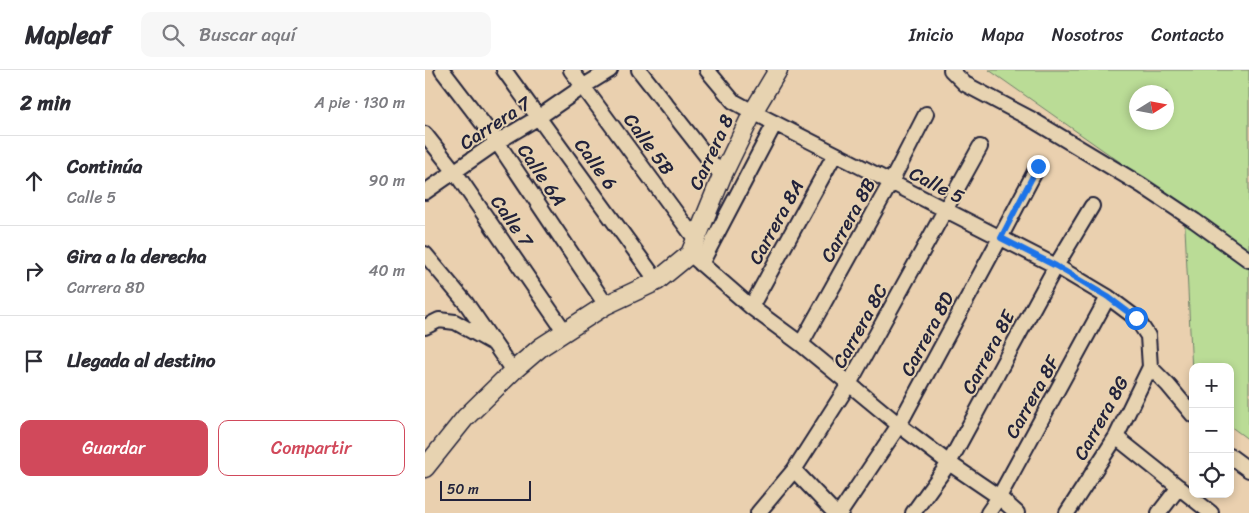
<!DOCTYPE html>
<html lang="es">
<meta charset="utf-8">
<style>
:root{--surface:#fff;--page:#f7f7f7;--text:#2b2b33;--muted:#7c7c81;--line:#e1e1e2;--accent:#d1495b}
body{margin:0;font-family:Sriracha,sans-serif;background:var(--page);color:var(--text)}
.controls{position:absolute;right:15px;bottom:15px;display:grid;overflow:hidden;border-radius:10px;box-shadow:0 2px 8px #0003}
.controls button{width:45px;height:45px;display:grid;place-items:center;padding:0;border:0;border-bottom:1px solid var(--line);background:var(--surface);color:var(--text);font:25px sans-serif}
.compass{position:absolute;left:704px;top:15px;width:45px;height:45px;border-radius:50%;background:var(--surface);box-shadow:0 2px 8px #0003;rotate:79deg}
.scale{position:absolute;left:15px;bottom:12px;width:91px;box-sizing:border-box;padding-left:5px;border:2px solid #22223b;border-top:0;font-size:14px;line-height:18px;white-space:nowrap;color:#22223b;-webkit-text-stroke:4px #e7d3b1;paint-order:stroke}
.stop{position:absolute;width:15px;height:15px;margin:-11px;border:4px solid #1a73e8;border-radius:50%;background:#fff}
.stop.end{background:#1a73e8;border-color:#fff;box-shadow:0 1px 5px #0008}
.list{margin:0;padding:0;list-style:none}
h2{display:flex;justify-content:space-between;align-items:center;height:65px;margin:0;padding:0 20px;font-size:21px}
h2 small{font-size:16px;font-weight:400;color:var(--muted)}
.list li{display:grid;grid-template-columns:32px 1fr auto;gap:15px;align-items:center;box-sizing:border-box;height:90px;padding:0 20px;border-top:1px solid var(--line)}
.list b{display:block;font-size:19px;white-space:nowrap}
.list p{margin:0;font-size:16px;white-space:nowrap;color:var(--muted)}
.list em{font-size:16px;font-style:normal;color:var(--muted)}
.actions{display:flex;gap:10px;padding:15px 20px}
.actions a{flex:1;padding:11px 0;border:1px solid var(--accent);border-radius:10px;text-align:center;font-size:18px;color:var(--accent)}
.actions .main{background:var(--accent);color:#fff}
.icon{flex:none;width:28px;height:28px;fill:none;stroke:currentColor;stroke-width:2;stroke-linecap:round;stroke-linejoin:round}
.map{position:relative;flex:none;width:824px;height:443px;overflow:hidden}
header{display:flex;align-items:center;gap:30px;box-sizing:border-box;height:70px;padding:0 25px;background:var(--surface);border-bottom:1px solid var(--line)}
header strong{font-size:24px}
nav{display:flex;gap:28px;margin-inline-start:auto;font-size:18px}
.search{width:350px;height:45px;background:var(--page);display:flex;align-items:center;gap:12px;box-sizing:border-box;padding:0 18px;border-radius:10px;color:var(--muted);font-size:19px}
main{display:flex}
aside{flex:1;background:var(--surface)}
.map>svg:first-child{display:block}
.green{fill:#badc96;stroke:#6e7f68;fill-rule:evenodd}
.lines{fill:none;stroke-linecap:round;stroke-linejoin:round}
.minor-casing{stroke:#22223b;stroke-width:18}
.tertiary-casing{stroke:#22223b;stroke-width:21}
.minor{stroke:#e7d3b1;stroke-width:14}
.tertiary{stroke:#e7d3b1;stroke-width:18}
.route{stroke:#1a73e8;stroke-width:6}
.labels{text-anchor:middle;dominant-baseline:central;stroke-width:4;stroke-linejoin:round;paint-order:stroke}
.street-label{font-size:19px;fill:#22223b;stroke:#e7d3b1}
</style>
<header>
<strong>Mapleaf</strong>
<div class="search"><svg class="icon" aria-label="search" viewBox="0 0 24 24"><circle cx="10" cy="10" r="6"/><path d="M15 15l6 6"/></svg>Buscar aquí</div>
<nav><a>Inicio</a><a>Mapa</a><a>Nosotros</a><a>Contacto</a></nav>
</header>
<main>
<aside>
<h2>2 min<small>A pie · 130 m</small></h2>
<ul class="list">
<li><svg class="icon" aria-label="ahead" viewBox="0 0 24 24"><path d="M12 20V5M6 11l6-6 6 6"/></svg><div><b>Continúa</b><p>Calle 5</p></div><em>90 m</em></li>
<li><svg class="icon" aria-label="right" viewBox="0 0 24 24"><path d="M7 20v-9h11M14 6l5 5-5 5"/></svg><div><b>Gira a la derecha</b><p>Carrera 8D</p></div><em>40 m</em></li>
<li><svg class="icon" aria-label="arrive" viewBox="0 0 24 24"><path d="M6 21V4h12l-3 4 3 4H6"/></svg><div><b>Llegada al destino</b></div></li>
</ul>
<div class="actions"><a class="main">Guardar</a><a>Compartir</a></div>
</aside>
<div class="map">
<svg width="824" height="443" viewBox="0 0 824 443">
<rect width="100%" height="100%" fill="#ead0af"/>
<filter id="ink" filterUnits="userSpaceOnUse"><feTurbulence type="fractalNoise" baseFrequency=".02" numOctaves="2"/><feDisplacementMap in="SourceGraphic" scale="10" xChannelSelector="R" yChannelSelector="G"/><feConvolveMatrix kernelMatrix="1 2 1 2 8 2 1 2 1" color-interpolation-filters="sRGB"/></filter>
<g filter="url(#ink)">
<path class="green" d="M 564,0 L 824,0 L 824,370 L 805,356 L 805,297 L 768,297 L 768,323 L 759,137 ZM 712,22 L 742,22 L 742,52 L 712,52 Z"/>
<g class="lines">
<g class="minor-casing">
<path id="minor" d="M 17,0 L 72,72 L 181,235
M 79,0 L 232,211
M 146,0 L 271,170
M 214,0 L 297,106
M 282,0 L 308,31 L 328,42 L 631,196 L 683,227 L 711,248 L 723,266 L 725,297 L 691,367 L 642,443
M 526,0 L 540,14 L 606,49 L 716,115 L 770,151 L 824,190
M 0,64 L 30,102 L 140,262
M 0,122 L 72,72 L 114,47 L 159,16 L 185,0
M 0,184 L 41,233 L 88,301
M 265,184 L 326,237 L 376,274 L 474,355 L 524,393 L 574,427 L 592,443
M 276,194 L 350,53
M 326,237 L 410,84
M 0,257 L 14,250 L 30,252 L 66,272
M 376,274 L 466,112 L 501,44
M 725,297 L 743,315 L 768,345
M 691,367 L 786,443
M 805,386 L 824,400
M 369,400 L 410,443
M 333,443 L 369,400 L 424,314 L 555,77
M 415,443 L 474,355 L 575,168 L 613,96
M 488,443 L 524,393 L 631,196 L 667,136
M 563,443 L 574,427 L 683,227
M 734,443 L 754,417"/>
</g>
<g class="tertiary-casing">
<path id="tertiary" d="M 0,398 L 40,348 L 88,301 L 116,277 L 181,235 L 232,211 L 265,184 L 297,106 L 328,42 L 353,0"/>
</g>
<use href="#minor" class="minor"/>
<use href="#tertiary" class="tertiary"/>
</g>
</g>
<g class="lines" filter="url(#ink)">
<path class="route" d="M 613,96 L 576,168 L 631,196 L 683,227 L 711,248"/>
</g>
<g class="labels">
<g class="street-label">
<text transform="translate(70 53) rotate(-33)">Carrera 7</text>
<text transform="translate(224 74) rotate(54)">Calle 5B</text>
<text transform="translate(286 82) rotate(-65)">Carrera 8</text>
<text transform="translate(171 94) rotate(54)">Calle 6</text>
<text transform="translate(117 105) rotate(56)">Calle 6A</text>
<text transform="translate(512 115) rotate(27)">Calle 5</text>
<text transform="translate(423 150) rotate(-61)">Carrera 8B</text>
<text transform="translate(87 151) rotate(55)">Calle 7</text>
<text transform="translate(351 152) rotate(-61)">Carrera 8A</text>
<text transform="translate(435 256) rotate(-61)">Carrera 8C</text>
<text transform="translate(502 264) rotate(-62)">Carrera 8D</text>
<text transform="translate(563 282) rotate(-62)">Carrera 8E</text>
<text transform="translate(607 327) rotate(-61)">Carrera 8F</text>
<text transform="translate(676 348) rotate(-61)">Carrera 8G</text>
</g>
</g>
</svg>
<div class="controls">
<button>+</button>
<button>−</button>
<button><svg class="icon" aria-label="locate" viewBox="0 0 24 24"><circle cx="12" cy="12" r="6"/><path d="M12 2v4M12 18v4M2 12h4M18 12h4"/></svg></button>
</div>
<svg class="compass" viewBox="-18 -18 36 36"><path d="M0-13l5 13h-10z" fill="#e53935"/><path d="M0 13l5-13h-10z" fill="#7c7c81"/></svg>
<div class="scale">50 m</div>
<div class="stop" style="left:711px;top:248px"></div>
<div class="stop end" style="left:613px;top:96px"></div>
</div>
</main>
